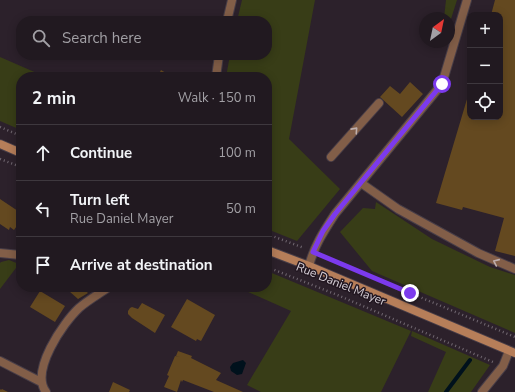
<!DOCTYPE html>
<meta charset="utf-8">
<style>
:root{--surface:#211920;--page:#2d262d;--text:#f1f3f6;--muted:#a2a0a5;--line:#3e383e}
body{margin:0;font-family:"Nunito Sans",sans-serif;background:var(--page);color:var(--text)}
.controls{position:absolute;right:12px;top:12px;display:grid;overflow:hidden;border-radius:8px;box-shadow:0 2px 10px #0003}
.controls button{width:36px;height:36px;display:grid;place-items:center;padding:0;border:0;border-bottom:1px solid var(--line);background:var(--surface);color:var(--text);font:20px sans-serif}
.compass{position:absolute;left:419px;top:12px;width:36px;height:36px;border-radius:50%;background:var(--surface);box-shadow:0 2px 10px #0003;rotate:33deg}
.stop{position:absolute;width:12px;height:12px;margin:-9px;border:3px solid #7c3aed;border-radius:50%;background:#fff}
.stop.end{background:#7c3aed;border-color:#fff;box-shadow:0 1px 4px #0008}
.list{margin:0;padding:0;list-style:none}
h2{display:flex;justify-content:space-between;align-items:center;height:52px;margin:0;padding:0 16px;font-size:17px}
h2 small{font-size:13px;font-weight:400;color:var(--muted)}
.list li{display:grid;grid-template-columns:26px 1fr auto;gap:12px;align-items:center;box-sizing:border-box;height:56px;padding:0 16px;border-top:1px solid var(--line)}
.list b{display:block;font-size:15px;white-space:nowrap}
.list p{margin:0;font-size:13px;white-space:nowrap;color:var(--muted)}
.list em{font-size:13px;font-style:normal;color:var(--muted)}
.icon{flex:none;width:22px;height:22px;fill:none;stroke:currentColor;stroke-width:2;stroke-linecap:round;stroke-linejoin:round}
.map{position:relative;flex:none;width:515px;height:392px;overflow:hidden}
.search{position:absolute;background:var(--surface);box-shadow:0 2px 10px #0003;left:16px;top:16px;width:256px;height:44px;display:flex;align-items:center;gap:10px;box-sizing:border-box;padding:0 14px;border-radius:16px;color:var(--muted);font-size:15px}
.panel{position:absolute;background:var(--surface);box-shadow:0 2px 10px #0003;left:16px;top:72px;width:256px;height:220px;border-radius:16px}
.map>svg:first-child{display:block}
.green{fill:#383d17}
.water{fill:#00111c}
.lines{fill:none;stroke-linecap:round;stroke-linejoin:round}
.stream{stroke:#00111c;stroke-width:4}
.building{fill:#644920}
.service-casing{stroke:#473d47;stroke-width:10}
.minor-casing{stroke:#473d47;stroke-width:10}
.secondary-casing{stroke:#473d47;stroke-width:10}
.path{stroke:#726972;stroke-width:2.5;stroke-dasharray:1 3;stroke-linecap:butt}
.service{stroke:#825e48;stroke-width:8}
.minor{stroke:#825e48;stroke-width:8}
.secondary{stroke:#b67e59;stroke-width:8}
.oneway{stroke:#beaeac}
.route{stroke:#7c3aed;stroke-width:5}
.labels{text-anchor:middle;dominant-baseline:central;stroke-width:3;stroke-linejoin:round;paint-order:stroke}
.street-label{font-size:12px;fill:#d7d0d7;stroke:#221721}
</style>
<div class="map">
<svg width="515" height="392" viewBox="0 0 515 392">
<rect width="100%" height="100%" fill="#2c212b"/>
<path class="green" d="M 242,0 L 315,0 L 289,139 L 340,189 L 297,241 L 267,229 L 267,77 L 226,77 L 230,55 L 267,55 L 267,21 L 237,21 Z
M 446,0 L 457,0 L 451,19 L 449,18 L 444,18 Z
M 0,57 L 46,77 L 21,77 L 21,130 L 0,121 Z
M 376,202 L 432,239 L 490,267 L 515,275 L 515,333 L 372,271 L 340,232 L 363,208 L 375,209 Z
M 9,260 L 19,264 L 0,289 L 0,263 L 1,262 Z
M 267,271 L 411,331 L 381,392 L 261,392 L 247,385 L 291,311 L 237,287 L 267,287 Z
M 412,331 L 490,365 L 471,392 L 428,392 L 446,352 L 411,336 Z"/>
<path class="water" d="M 243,360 L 246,363 L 242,374 L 237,375 L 231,371 L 230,367 L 233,363 Z"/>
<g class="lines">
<path class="stream" d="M 446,392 L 470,360"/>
</g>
<path class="building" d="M 495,0 L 515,0 L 515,256 L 495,251 L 504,218 L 463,207 L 462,210 L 436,203 L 470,89 L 470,117 L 500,117 L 500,15 L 491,15 Z
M 35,16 L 44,21 L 33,21 Z
M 173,19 L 183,20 L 183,21 L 173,21 Z
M 161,70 L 171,76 L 170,77 L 158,76 Z
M 410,82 L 423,94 L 402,117 L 380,97 L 390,86 L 400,94 Z
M 0,199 L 21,213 L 21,220 L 14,230 L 10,227 L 9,230 L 0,224 Z
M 73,287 L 82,287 L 88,293 L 78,299 L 69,291 Z
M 40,291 L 65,306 L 55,322 L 30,307 Z
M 187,299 L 215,315 L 201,341 L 197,339 L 196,341 L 171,327 Z
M 142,303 L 165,315 L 155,333 L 132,318 L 128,314 L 128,311 L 130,308 L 132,307 L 138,309 Z
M 178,351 L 192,356 L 191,358 L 221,373 L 216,380 L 243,392 L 214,392 L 183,380 L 182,382 L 181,380 L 177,392 L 164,387 L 169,376 L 167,375 L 175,356 L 180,357 L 176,356 Z
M 113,382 L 130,390 L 129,392 L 109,392 Z
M 0,389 L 1,390 L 2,389 L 8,392 L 0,392 Z"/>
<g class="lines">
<g class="service-casing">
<path id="service" d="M 331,157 L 379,103
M 361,183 L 398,209 L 478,253 L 515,269
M 309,266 C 314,246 324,231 335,214 L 442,84 L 467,0
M 482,392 L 503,366 L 509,351"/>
</g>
<g class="minor-casing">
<path id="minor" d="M 227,21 L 232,0
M 216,77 L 219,55
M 0,253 L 20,255
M 0,361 L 41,382
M 46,392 C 30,371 63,323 79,308 C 88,300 99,294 109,287"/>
</g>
<g class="secondary-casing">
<path id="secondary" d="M 0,144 L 21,153
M 267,250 L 309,266 L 515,353"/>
</g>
<path class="path" d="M 0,127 L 21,136
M 0,159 L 21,167
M 267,234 L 304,248
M 322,256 L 515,337
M 267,267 L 335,294 L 493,362"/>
<use href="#service" class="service"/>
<use href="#minor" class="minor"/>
<use href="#secondary" class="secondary"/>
</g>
<defs><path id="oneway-chevron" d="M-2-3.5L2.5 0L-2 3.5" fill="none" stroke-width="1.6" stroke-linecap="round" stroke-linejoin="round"/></defs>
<g class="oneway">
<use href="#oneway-chevron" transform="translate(355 130) rotate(-48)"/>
<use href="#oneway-chevron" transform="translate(496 262) rotate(-156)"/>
</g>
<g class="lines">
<path class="route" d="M 410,293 L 313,252 L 323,231 L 335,214 L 442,84"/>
</g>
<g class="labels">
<g class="street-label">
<text transform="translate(341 284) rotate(22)">Rue Daniel Mayer</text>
</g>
</g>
</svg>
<div class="controls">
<button>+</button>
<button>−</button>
<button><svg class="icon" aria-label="locate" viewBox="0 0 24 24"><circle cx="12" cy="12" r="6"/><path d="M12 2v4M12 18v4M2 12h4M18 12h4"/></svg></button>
</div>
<svg class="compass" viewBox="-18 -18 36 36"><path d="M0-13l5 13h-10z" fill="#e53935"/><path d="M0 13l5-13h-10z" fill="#a2a0a5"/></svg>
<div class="stop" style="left:442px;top:84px"></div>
<div class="stop end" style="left:410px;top:293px"></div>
<div class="search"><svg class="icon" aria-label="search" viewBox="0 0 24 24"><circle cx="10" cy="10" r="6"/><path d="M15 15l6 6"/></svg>Search here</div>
<section class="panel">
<h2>2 min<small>Walk · 150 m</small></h2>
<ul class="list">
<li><svg class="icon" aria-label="ahead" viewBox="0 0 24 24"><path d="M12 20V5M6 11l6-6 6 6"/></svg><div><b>Continue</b></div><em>100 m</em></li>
<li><svg class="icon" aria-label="left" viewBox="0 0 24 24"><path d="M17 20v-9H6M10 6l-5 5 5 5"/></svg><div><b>Turn left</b><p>Rue Daniel Mayer</p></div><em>50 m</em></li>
<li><svg class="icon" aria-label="arrive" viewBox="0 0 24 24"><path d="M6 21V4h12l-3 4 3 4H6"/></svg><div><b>Arrive at destination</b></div></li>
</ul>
</section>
</div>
